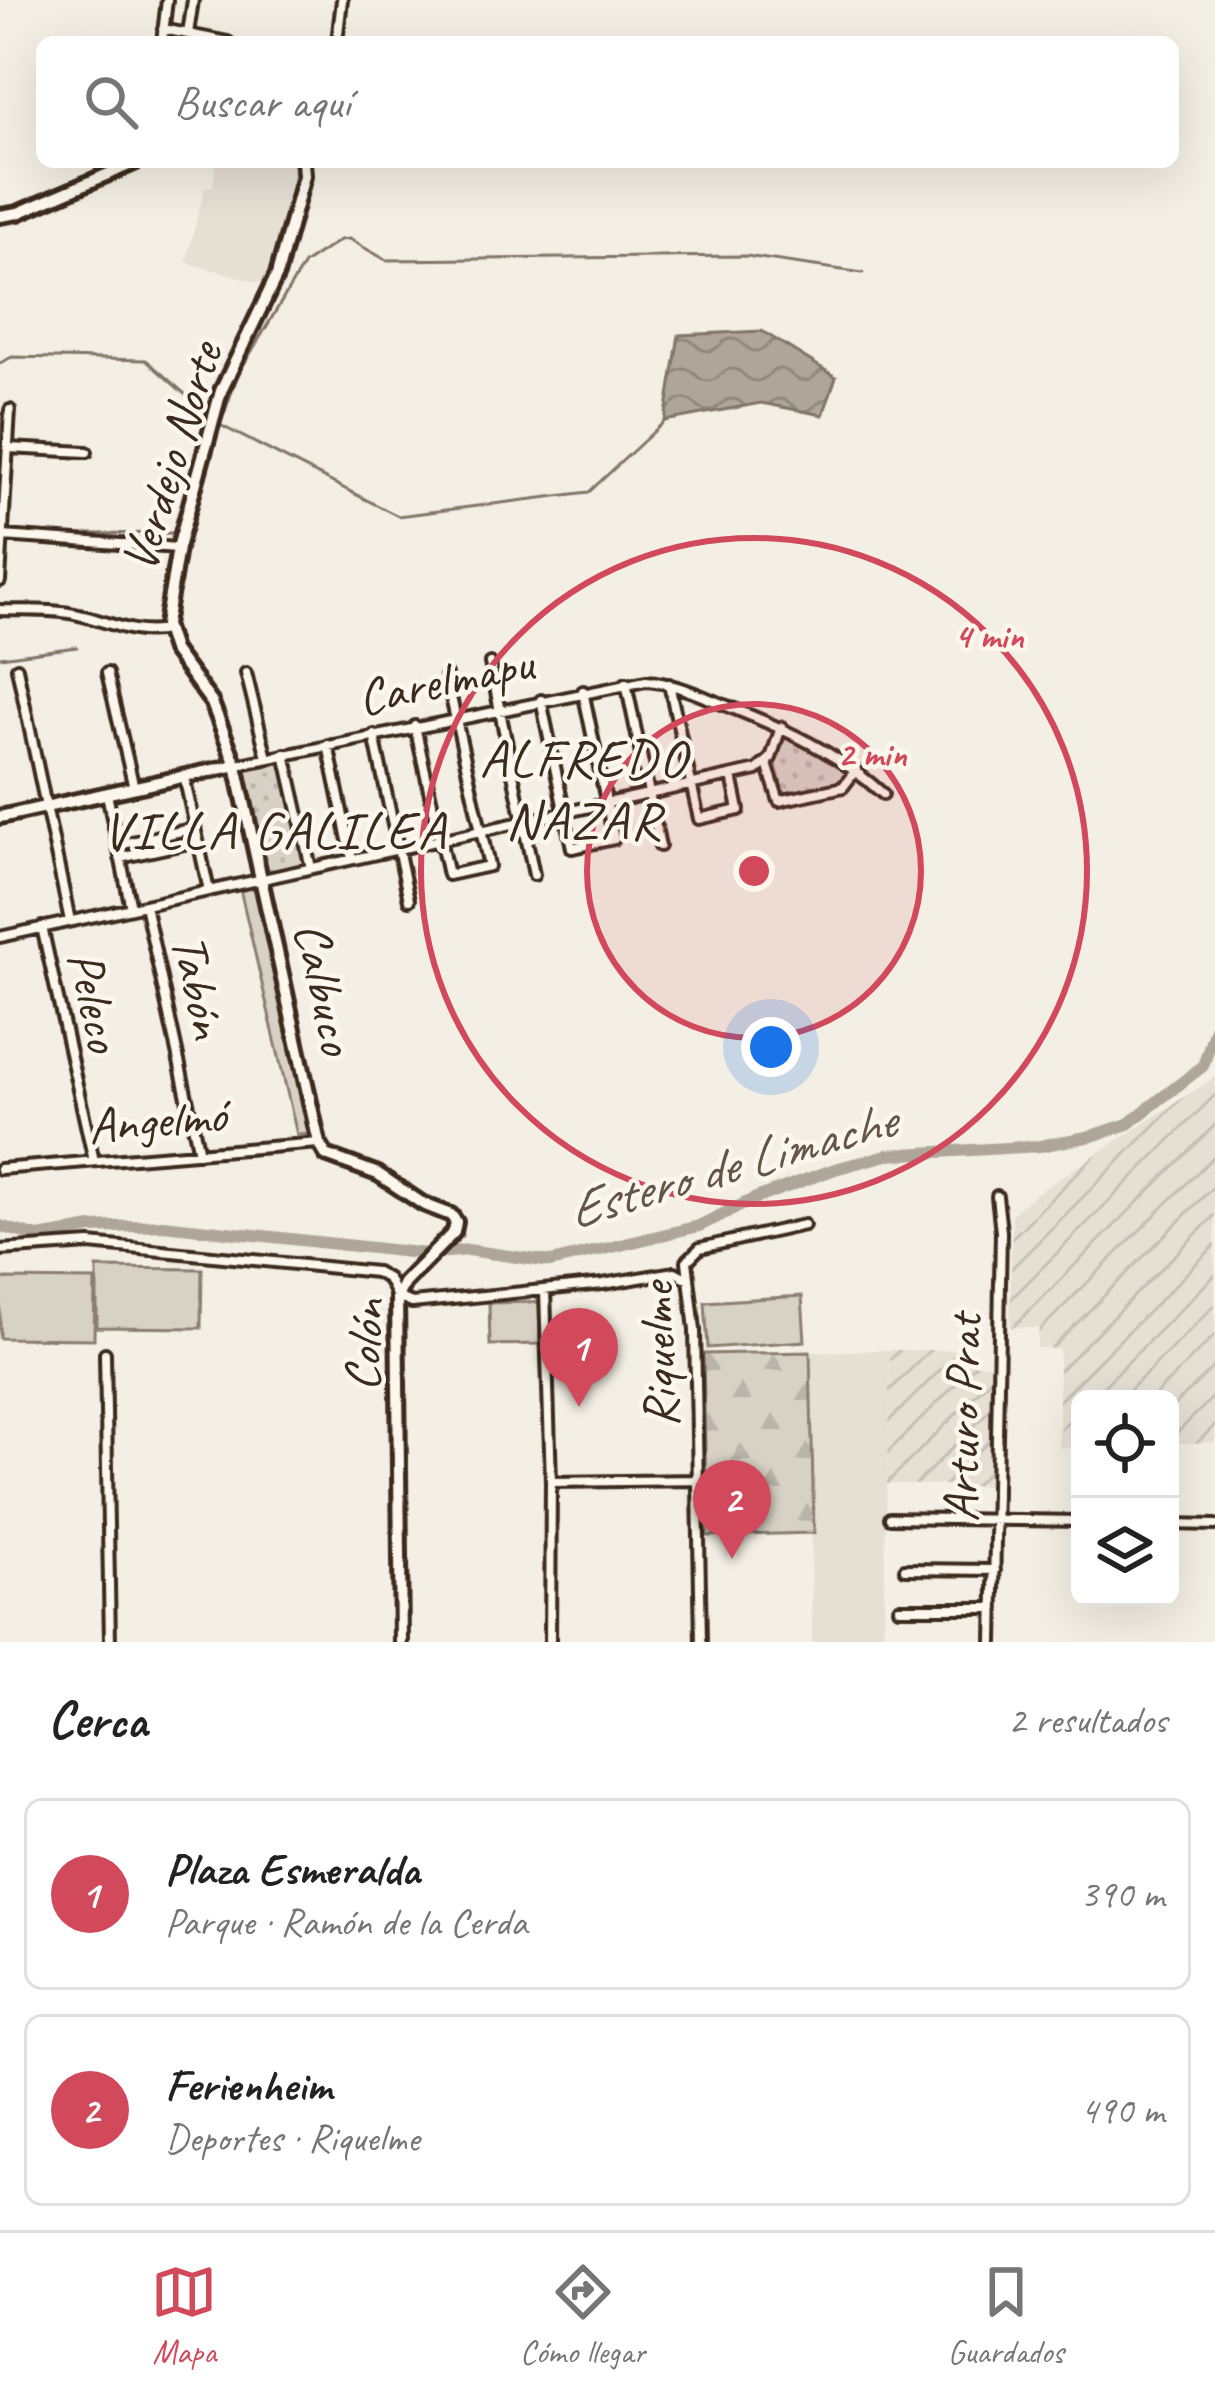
<!DOCTYPE html>
<html lang="es">
<meta charset="utf-8">
<style>
:root{--surface:#fff;--page:#f6f6f6;--text:#222;--muted:#767676;--line:#e0e0e0;--accent:#d1495b}
body{margin:0;font-family:Caveat,sans-serif;background:var(--page);color:var(--text)}
.controls{position:absolute;right:36px;bottom:36px;display:grid;overflow:hidden;border-radius:18px;box-shadow:0 12px 48px #0002}
.controls button{width:108px;height:108px;display:grid;place-items:center;padding:0;border:0;border-bottom:3px solid var(--line);background:var(--surface);color:var(--text);font:60px sans-serif}
.you{position:absolute;left:771px;top:1047px;width:42px;height:42px;margin:-30px;border:9px solid #fff;border-radius:50%;background:#1a73e8;box-shadow:0 0 0 18px #1a73e833}
.badge{display:grid;place-items:center;width:78px;height:78px;border-radius:50%;background:var(--accent);color:#fff;font-size:39px;font-weight:700}
.pin{position:absolute;translate:-50% -99px;filter:drop-shadow(0 3px 6px #0008)}
.pin::after{content:'';position:absolute;top:63px;width:42px;height:36px;background:inherit;clip-path:polygon(0 0,100% 0,50% 100%)}
.list{margin:0;padding:0;list-style:none}
h2{display:flex;justify-content:space-between;align-items:center;height:156px;margin:0;padding:0 48px;font-size:51px}
h2 small{font-size:39px;font-weight:400;color:var(--muted)}
.list li{display:grid;grid-template-columns:78px 1fr auto;gap:36px;align-items:center;box-sizing:border-box;height:192px;margin:0 24px 24px;padding:0 24px;border:3px solid var(--line);border-radius:18px}
.list b{display:block;font-size:45px;white-space:nowrap}
.list p{margin:0;font-size:39px;white-space:nowrap;color:var(--muted)}
.list em{font-size:39px;font-style:normal;color:var(--muted)}
.icon{flex:none;width:66px;height:66px;fill:none;stroke:currentColor;stroke-width:2;stroke-linecap:round;stroke-linejoin:round}
.map{position:relative;flex:none;width:1215px;height:1642px;overflow:hidden}
.search{position:absolute;background:var(--surface);box-shadow:0 12px 48px #0002;left:36px;right:36px;top:36px;height:132px;display:flex;align-items:center;gap:30px;box-sizing:border-box;padding:0 42px;border-radius:18px;color:var(--muted);font-size:45px}
.sheet{height:588px;background:var(--surface)}
nav{display:flex;justify-content:space-around;align-items:center;box-sizing:border-box;height:168px;border-top:3px solid var(--line);background:var(--surface);font-size:33px;color:var(--muted)}
nav a{display:grid;justify-items:center;gap:6px}
nav .on{color:var(--accent)}
.map>svg:first-child{display:block}
.built{fill:#e5dfd4}
.industrial{fill:url(#industrial-furrows)}
.grass{fill:#d8d1c6;stroke:#8a7e72;stroke-width:3}
.forest{fill:url(#forest-firs);stroke:#8a7e72;stroke-width:3}
.park{fill:url(#park-dots);stroke:#8a7e72;stroke-width:3}
.water{fill:url(#water-waves);stroke:#817468;stroke-width:3}
.lines{fill:none;stroke-linecap:round;stroke-linejoin:round}
.stream{stroke:#817468;stroke-width:3}
.river{stroke:#afa69a;stroke-width:12}
.street-casing{stroke:#3b2a1e;stroke-width:16}
.secondary-casing{stroke:#3b2a1e;stroke-width:20}
.street{stroke:#fbf7ec;stroke-width:8}
.secondary{stroke:#fbf7ec;stroke-width:10}
.ring{fill:none;stroke:#d1495b;stroke-width:6}
.labels{text-anchor:middle;dominant-baseline:central;stroke-width:9;stroke-linejoin:round;paint-order:stroke}
.street-label{font-size:51px;fill:#3b2a1e;stroke:#fbf7ec}
.neighbourhood-label{font-size:54px;letter-spacing:3px;fill:#3b2a1e;stroke:#fbf7ec}
.water-label{font-size:54px;font-style:italic;fill:#645549;stroke:#fbf7ec}
.centre{fill:#d1495b;stroke:#fbf7ec;stroke-width:6}
.ring-label{font-size:36px;text-anchor:middle;font-weight:bold;fill:#d1495b;stroke:#fbf7ec;stroke-width:9;stroke-linejoin:round;paint-order:stroke}
</style>
<div class="map">
<svg width="1215" height="1642" viewBox="0 0 1215 1642">
<defs>
<pattern id="industrial-furrows" width="10" height="10" patternUnits="userSpaceOnUse" patternTransform="scale(3)"><rect width="10" height="10" fill="#e5dfd4"/><path d="M-1 1l2-2M0 10L10 0M9 11l2-2" fill="none" stroke="#c5c0b6"/></pattern>
<pattern id="forest-firs" width="22" height="20" patternUnits="userSpaceOnUse" patternTransform="scale(3)"><rect width="22" height="20" fill="#d8d1c6"/><path d="M5 1l3.5 6h-7zM16 11l3.5 6h-7z" fill="#bab4aa"/></pattern>
<pattern id="park-dots" width="8" height="8" patternUnits="userSpaceOnUse" patternTransform="scale(3)"><rect width="8" height="8" fill="#d8d1c6"/><path d="M2 2h.1M6 6h.1" fill="none" stroke="#bab4aa" stroke-width="1.8" stroke-linecap="round"/></pattern>
<pattern id="water-waves" width="16" height="10" patternUnits="userSpaceOnUse" patternTransform="scale(3)"><rect width="16" height="10" fill="#afa69a"/><path d="M0 5q4-4 8 0t8 0" fill="none" stroke="#90877d"/></pattern>
</defs>
<rect width="100%" height="100%" fill="#f3efe4"/>
<filter id="ink" filterUnits="userSpaceOnUse"><feTurbulence type="fractalNoise" baseFrequency=".00833" numOctaves="2"/><feDisplacementMap in="SourceGraphic" scale="24" xChannelSelector="R" yChannelSelector="G"/><feConvolveMatrix kernelMatrix="1 2 1 2 8 2 1 2 1" color-interpolation-filters="sRGB"/></filter>
<g filter="url(#ink)">
<path class="built" d="M 216,162 L 297,162 L 299,185 L 268,285 L 186,262 L 205,187 L 213,186 Z
M 890,1350 L 883,1642 L 812,1642 L 810,1352 Z"/>
<path class="industrial" d="M 1215,1077 L 1215,1442 L 1170,1444 L 1170,1399 L 1080,1399 L 1080,1447 L 1059,1448 L 1059,1349 L 1037,1348 L 1039,1328 L 1010,1327 L 1012,1214 L 1031,1197 Z
M 890,1350 L 971,1350 L 972,1364 L 993,1364 L 991,1486 L 887,1484 Z"/>
<path class="grass" d="M 258,886 L 312,1134 L 297,1135 L 240,889 Z
M 97,1268 L 202,1269 L 201,1328 L 97,1327 Z
M 0,1279 L 95,1280 L 94,1339 L 0,1338 Z
M 802,1296 L 805,1341 L 708,1348 L 705,1302 Z
M 539,1302 L 540,1344 L 490,1345 L 489,1303 Z"/>
<path class="forest" d="M 810,1352 L 814,1533 L 707,1536 L 703,1354 Z"/>
<path class="park" d="M 790,734 L 852,772 L 843,784 L 791,795 L 783,791 L 775,763 L 783,738 Z
M 284,759 L 308,864 L 266,873 L 242,769 Z"/>
<path class="water" d="M 762,331 L 836,377 L 823,415 L 761,403 L 665,421 L 679,335 Z"/>
<g class="lines">
<path class="stream" d="M 0,363 L 12,357 L 146,360 L 210,416
M 222,426 L 398,516 L 589,492 L 665,421
M 207,463 L 238,374 L 304,264 L 340,240 L 349,239 L 386,260 L 746,256 L 863,273
M 87,534 L 176,533
M 0,657 L 77,647"/>
<path class="river" d="M 0,1226 L 38,1237 L 92,1228 L 163,1225 L 427,1254
M 438,1253 L 468,1250 L 551,1262 L 699,1226 L 756,1198 L 835,1169 L 887,1155 L 1040,1146 L 1092,1136 L 1128,1124 L 1203,1066 L 1215,1028"/>
<g class="street-casing">
<path id="street" d="M 163,29 L 228,42
M 188,34 L 193,0
M 162,42 L 167,0
M 337,42 L 342,0
M 8,448 L 87,452
M 3,536 L 178,548
M 0,581 L 10,410
M 0,610 C 26,611 54,609 79,615 C 110,622 133,636 166,630
M 490,663 L 534,875
M 17,668 L 70,921
M 107,673 L 134,788
M 246,673 L 267,758
M 626,683 L 660,846
M 669,684 L 699,819 L 739,810 L 732,776
M 541,700 L 572,848 L 614,839 L 583,691
M 415,726 L 448,875 L 489,866 L 446,675
M 374,735 L 409,900
M 328,745 L 352,859
M 285,754 L 311,868
M 767,764 L 779,801 L 843,787 L 856,770
M 236,765 L 646,681 C 676,683 701,696 727,706 C 785,729 837,752 883,794
M 184,776 L 209,891
M 107,794 L 131,908
M 118,845 L 195,828
M 120,858 L 198,841
M 145,905 L 199,1153
M 42,927 L 94,1161
M 0,937 L 757,770 L 771,758 L 781,727
M 0,1169 L 319,1143
M 0,1250 L 90,1244 L 376,1272 L 388,1279 L 397,1297 L 412,1303 L 603,1284 L 675,1272 L 688,1279
M 545,1290 L 551,1482 L 550,1642
M 105,1353 L 110,1642
M 551,1482 L 699,1480
M 890,1518 L 1080,1521
M 1170,1524 L 1215,1525
M 905,1569 L 995,1570
M 899,1608 L 994,1608
M 701,1642 L 695,1330 L 687,1261 L 700,1248 L 804,1225
M 993,1642 L 1001,1232 L 997,1196"/>
</g>
<g class="secondary-casing">
<path id="secondary" d="M 303,162 L 304,176 L 277,275 L 221,391 L 178,548 L 165,625 L 173,650 L 212,703 L 236,765 L 319,1143 L 326,1155 L 378,1174 L 423,1204 L 451,1215 L 456,1222 L 454,1232 L 404,1283 L 397,1297 L 401,1642
M 0,216 L 18,213 L 136,162
M 0,817 L 236,765"/>
</g>
<use href="#street" class="street"/>
<use href="#secondary" class="secondary"/>
</g>
</g>
<circle cx="754" cy="871" r="167" fill="#d1495b" fill-opacity=".12"/>
<g class="ring">
<circle cx="754" cy="871" r="167"/>
<circle cx="754" cy="871" r="333"/>
</g>
<g class="labels">
<g class="street-label">
<text transform="translate(171 457) rotate(-73)">Verdejo Norte</text>
<text transform="translate(445 680) rotate(-12)">Carelmapu</text>
<text transform="translate(199 986) rotate(78)">Tabón</text>
<text transform="translate(325 988) rotate(78)">Calbuco</text>
<text transform="translate(95 1001) rotate(78)">Peleco</text>
<text transform="translate(157 1120) rotate(-5)">Angelmó</text>
<text transform="translate(364 1345) rotate(-86)">Colón</text>
<text transform="translate(658 1355) rotate(-92)">Riquelme</text>
<text transform="translate(962 1418) rotate(-89)">Arturo Prat</text>
</g>
<g class="neighbourhood-label">
<text x="584" y="758">ALFREDO<tspan x="584" dy="62">NAZAR</tspan></text>
<text x="275" y="830">VILLA GALILEA</text>
</g>
<g class="water-label">
<text transform="translate(731 1165) rotate(-16)">Estero de Limache</text>
</g>
</g>
<circle cx="754" cy="871" r="18" class="centre"/>
<g class="ring-label">
<text x="989" y="648">4 min</text>
<text x="872" y="766">2 min</text>
</g>
</svg>
<div class="controls">
<button><svg class="icon" aria-label="locate" viewBox="0 0 24 24"><circle cx="12" cy="12" r="6"/><path d="M12 2v4M12 18v4M2 12h4M18 12h4"/></svg></button>
<button><svg class="icon" aria-label="layers" viewBox="0 0 24 24"><path d="M12 4l9 5-9 5-9-5zM3 14l9 5 9-5"/></svg></button>
</div>
<div class="you"></div>
<div class="pin badge" style="left:579px;top:1407px">1</div>
<div class="pin badge" style="left:732px;top:1559px">2</div>
<div class="search"><svg class="icon" aria-label="search" viewBox="0 0 24 24"><circle cx="10" cy="10" r="6"/><path d="M15 15l6 6"/></svg>Buscar aquí</div>
</div>
<section class="sheet">
<h2>Cerca<small>2 resultados</small></h2>
<ul class="list">
<li><span class="badge">1</span><div><b>Plaza Esmeralda</b><p>Parque · Ramón de la Cerda</p></div><em>390 m</em></li>
<li><span class="badge">2</span><div><b>Ferienheim</b><p>Deportes · Riquelme</p></div><em>490 m</em></li>
</ul>
</section>
<nav>
<a class="on"><svg class="icon" aria-label="map" viewBox="0 0 24 24"><path d="M3 6l6-2 6 2 6-2v14l-6 2-6-2-6 2zM9 4v14M15 6v14"/></svg>Mapa</a>
<a><svg class="icon" aria-label="directions" viewBox="0 0 24 24"><path d="M12 3l9 9-9 9-9-9zM9 14v-3h6M13 9l2 2-2 2"/></svg>Cómo llegar</a>
<a><svg class="icon" aria-label="saved" viewBox="0 0 24 24"><path d="M7 4h10v16l-5-4-5 4z"/></svg>Guardados</a>
</nav>
